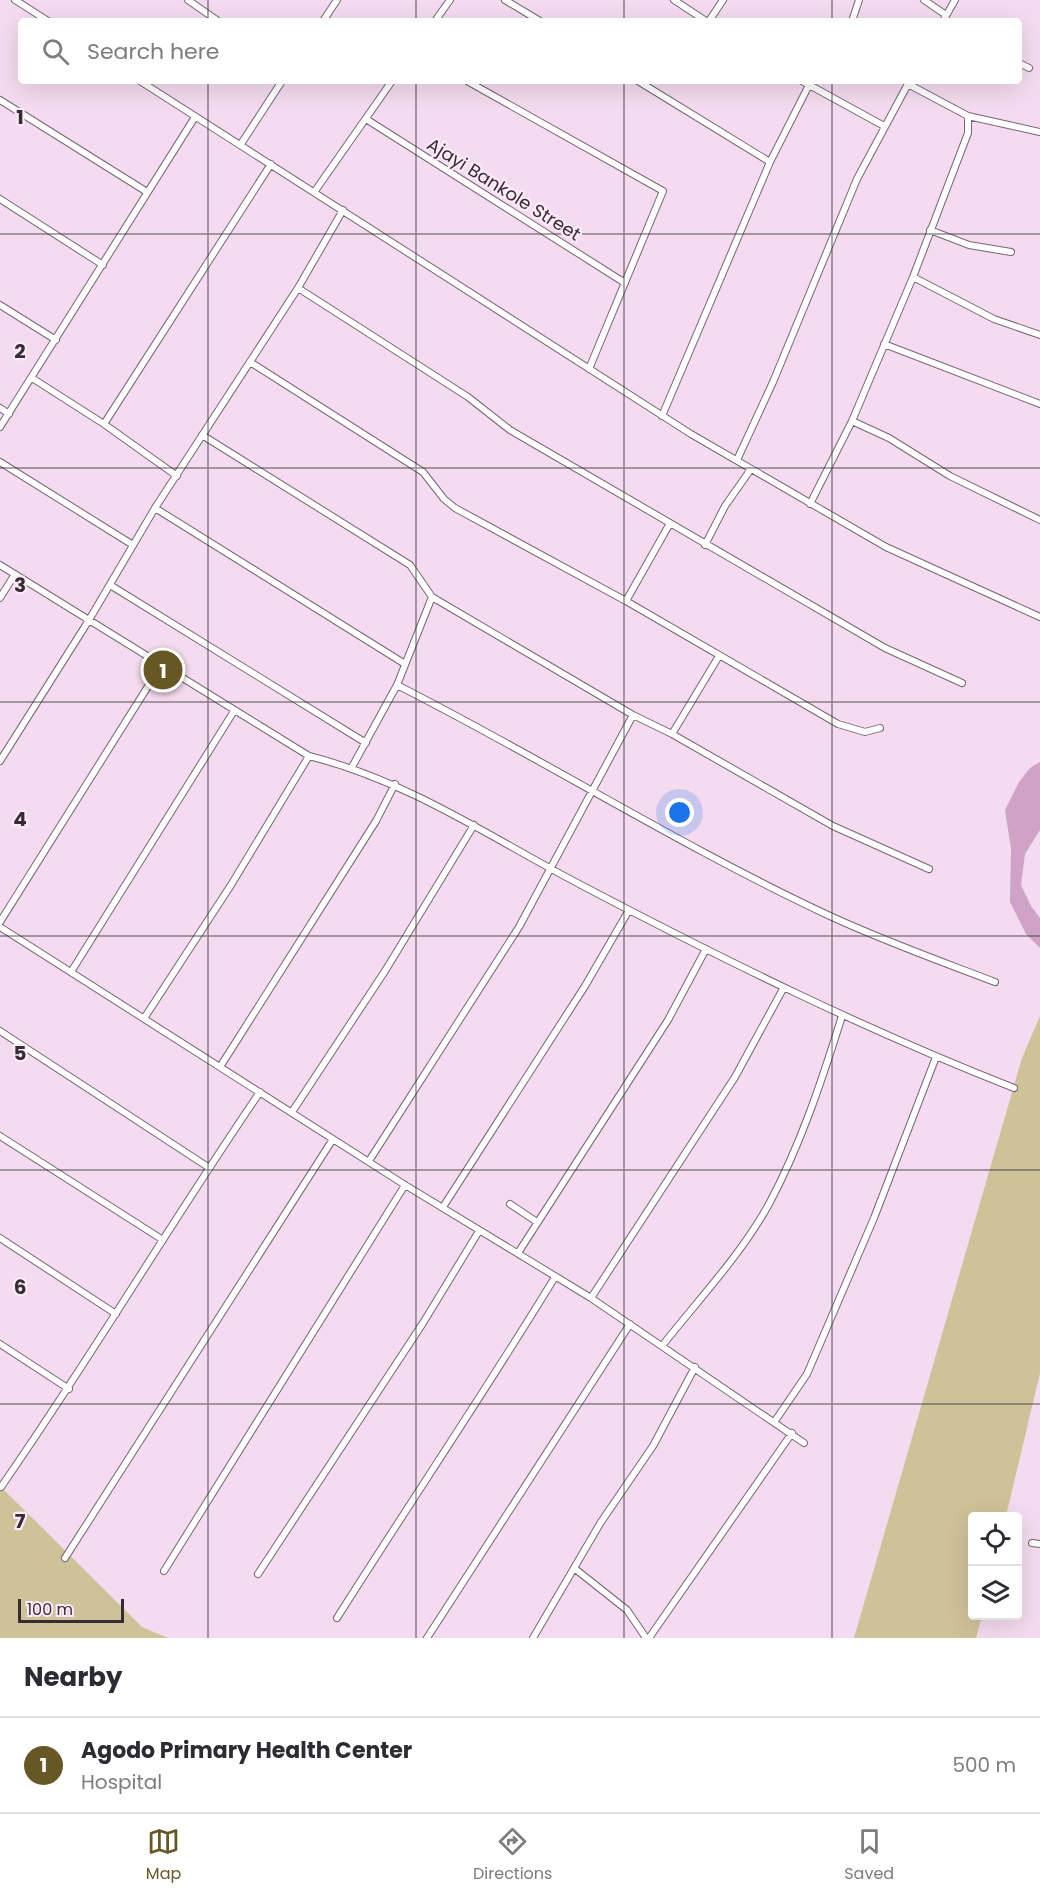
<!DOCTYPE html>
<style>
:root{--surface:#fff;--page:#f2f2f3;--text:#2b2b33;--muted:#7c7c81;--line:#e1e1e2;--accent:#665725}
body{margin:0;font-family:Poppins,sans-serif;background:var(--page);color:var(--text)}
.controls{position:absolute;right:18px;bottom:18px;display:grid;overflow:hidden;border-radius:6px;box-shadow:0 6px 24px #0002}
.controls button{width:54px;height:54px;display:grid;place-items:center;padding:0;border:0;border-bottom:2px solid var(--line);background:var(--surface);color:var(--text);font:30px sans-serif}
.scale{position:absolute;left:18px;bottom:15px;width:106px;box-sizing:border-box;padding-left:6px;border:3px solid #352c34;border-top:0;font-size:16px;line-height:21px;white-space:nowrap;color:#352c34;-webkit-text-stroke:4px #feeafa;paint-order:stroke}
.you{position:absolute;left:680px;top:813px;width:21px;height:21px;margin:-15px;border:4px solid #fff;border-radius:50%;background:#1a73e8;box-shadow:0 0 0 9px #1a73e833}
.badge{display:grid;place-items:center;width:39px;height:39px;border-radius:50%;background:var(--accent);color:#fff;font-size:20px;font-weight:700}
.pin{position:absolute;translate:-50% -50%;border:3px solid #fff;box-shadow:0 2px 6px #0006}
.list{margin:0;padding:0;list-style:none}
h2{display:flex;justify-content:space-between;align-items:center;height:78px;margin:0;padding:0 24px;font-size:26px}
h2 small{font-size:20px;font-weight:400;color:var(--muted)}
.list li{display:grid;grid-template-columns:39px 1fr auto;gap:18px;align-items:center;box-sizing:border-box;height:96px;padding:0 24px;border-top:2px solid var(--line)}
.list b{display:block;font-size:22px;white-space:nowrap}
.list p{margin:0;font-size:20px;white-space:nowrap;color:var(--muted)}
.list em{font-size:20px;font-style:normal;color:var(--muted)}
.icon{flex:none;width:33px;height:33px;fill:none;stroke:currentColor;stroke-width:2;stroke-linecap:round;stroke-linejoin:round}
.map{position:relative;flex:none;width:1040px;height:1638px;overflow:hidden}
.search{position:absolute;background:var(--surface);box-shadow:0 6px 24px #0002;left:18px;right:18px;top:18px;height:66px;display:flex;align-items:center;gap:15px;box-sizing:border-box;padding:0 21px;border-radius:6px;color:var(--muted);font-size:22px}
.sheet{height:174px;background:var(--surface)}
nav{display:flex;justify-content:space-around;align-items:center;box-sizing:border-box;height:84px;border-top:2px solid var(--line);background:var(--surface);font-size:16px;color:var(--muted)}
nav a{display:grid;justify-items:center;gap:3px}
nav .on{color:var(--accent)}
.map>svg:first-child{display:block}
.green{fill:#cec299}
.water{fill:#cfa2c7}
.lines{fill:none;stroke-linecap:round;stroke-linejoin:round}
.street-casing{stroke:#796475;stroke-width:8}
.street{stroke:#fff;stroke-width:6}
.grid{fill:none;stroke:#352c34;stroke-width:1.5;stroke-opacity:0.55}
.labels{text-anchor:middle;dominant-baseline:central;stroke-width:4.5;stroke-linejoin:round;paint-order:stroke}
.street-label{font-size:18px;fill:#352c34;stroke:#feeafa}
.grid-label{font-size:20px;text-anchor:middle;font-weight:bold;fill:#352c34;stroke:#feeafa;stroke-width:4.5;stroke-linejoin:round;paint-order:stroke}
</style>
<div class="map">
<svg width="1040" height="1638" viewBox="0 0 1040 1638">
<rect width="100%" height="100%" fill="#f4dbef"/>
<path class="green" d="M 1040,1016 L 1040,1373 L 1006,1516 L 972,1516 L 972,1616 L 982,1616 L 976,1638 L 854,1638 L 1022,1058 Z
M 0,1486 L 142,1627 L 168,1638 L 0,1638 Z"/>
<path class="water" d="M 1040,762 L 1040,830 L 1025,854 L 1021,885 L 1031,906 L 1040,918 L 1040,948 L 1026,934 L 1010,902 L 1011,849 L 1005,810 L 1019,782 L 1030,768 Z"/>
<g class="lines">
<g class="street-casing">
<path id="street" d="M 15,0 L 48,21
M 188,0 L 218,21
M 505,0 L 540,21
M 674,0 L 706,21
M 924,0 L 946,15
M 323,21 L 337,0
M 435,21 L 450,0
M 709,21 L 723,0
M 852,21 L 859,0
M 943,21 L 955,0
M 1019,63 L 1029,68
M 140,81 L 691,434 L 886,547 L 1040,617
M 467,81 L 663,191 L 589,369
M 638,81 L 770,162
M 802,81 L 884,126
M 0,100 L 147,192
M 968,116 L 1040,132
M 366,119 L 625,283
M 241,144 L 282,81
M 315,191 L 392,81
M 0,199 L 103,265
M 930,230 L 969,245 L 1011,252
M 913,277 L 994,319 L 1040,335
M 298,288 L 468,397 L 510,430 L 885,648 L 962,683
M 0,305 L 56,340
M 884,344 L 1040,404
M 250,362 L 423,472 L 444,499 L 455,508 L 626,601 L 838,724 L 865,732 L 880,728
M 32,378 L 104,424 L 177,476
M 0,408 L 9,414
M 662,416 L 770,162 L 809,85
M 852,421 L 889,438 L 950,476 L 1040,520
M 104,424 L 271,164
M 0,427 L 195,117
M 202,435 L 410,565 L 432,597 L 633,715 L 672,734 L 833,826 L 929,869
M 737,460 L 773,382 L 857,179 L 909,82
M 0,462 L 133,545
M 810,504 L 852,421 L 913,277 L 968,133 L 968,116 L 908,84
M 155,508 L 405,664
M 705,545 L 725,506 L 751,469
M 0,565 L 309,756 C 409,781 493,839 583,886 C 724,960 866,1030 1014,1088
M 110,585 L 366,743
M 0,598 L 15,574
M 626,601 L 669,525
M 397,685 C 543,759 682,847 830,916 C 884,941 940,961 995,982
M 672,734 L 719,656
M 0,761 L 89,620 L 155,508 L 298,288 L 343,210
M 352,767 L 397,685 L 432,597
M 0,922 L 162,664
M 0,927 L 405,1185 L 591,1298 L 804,1443
M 71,972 L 234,711
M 145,1017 L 231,885 L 309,756
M 0,1031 L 208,1167
M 220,1067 L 376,821 L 395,784
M 292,1112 L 385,971 L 474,825
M 0,1136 L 163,1240
M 369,1161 L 519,927 L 633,715
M 510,1204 L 537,1222
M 443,1207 L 585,986 L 629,910
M 0,1238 L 116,1314
M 518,1253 L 668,1020 L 706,949
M 591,1298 L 735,1077 L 783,989
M 0,1344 L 69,1389
M 662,1346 C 698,1300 741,1255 769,1204 C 801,1144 822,1080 842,1016
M 775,1421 L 807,1374 L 874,1218 L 936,1057
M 1,1487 C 91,1358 171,1222 260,1092
M 1032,1543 L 1040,1544
M 65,1558 L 333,1139
M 574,1568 L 627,1610 L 646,1638
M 164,1571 L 405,1185
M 258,1574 L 423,1323 L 479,1231
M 337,1618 C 409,1504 485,1392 555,1277
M 427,1638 L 630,1324
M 533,1638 L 601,1522 L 653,1446 L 695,1367
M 649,1638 L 792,1433"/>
</g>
<use href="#street" class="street"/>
</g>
<path class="grid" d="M 208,0 L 208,21M 416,0 L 416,21M 624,0 L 624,21M 832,0 L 832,21M 208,81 L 208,1638M 416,81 L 416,1638M 624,81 L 624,1638M 832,81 L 832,1638M 0,234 L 1040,234M 0,468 L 1040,468M 0,702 L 1040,702M 0,936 L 1040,936M 0,1170 L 1040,1170M 0,1404 L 1040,1404"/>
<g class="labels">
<g class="street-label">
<text transform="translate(504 189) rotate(32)">Ajayi Bankole Street</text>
</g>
</g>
<g class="grid-label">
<text x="20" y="124">1</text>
<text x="20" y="358">2</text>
<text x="20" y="592">3</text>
<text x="20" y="826">4</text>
<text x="20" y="1060">5</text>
<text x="20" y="1294">6</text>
<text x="20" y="1528">7</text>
</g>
</svg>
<div class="controls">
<button><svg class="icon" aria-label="locate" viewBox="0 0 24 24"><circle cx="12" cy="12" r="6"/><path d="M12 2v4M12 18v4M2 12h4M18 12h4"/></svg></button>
<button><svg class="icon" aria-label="layers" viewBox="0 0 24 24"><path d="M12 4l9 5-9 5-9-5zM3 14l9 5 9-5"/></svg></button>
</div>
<div class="scale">100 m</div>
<div class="you"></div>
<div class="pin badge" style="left:163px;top:670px">1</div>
<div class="search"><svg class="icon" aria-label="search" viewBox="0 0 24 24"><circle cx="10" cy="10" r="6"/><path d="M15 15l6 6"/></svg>Search here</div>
</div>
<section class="sheet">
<h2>Nearby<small></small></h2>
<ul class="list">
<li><span class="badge">1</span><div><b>Agodo Primary Health Center</b><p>Hospital</p></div><em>500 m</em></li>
</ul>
</section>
<nav>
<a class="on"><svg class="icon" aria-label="map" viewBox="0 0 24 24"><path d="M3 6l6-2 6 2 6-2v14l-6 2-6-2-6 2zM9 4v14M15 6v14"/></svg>Map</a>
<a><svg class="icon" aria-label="directions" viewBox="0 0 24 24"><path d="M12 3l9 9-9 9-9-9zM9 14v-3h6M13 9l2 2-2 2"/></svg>Directions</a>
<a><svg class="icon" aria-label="saved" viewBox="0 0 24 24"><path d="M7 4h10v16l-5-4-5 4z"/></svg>Saved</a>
</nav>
